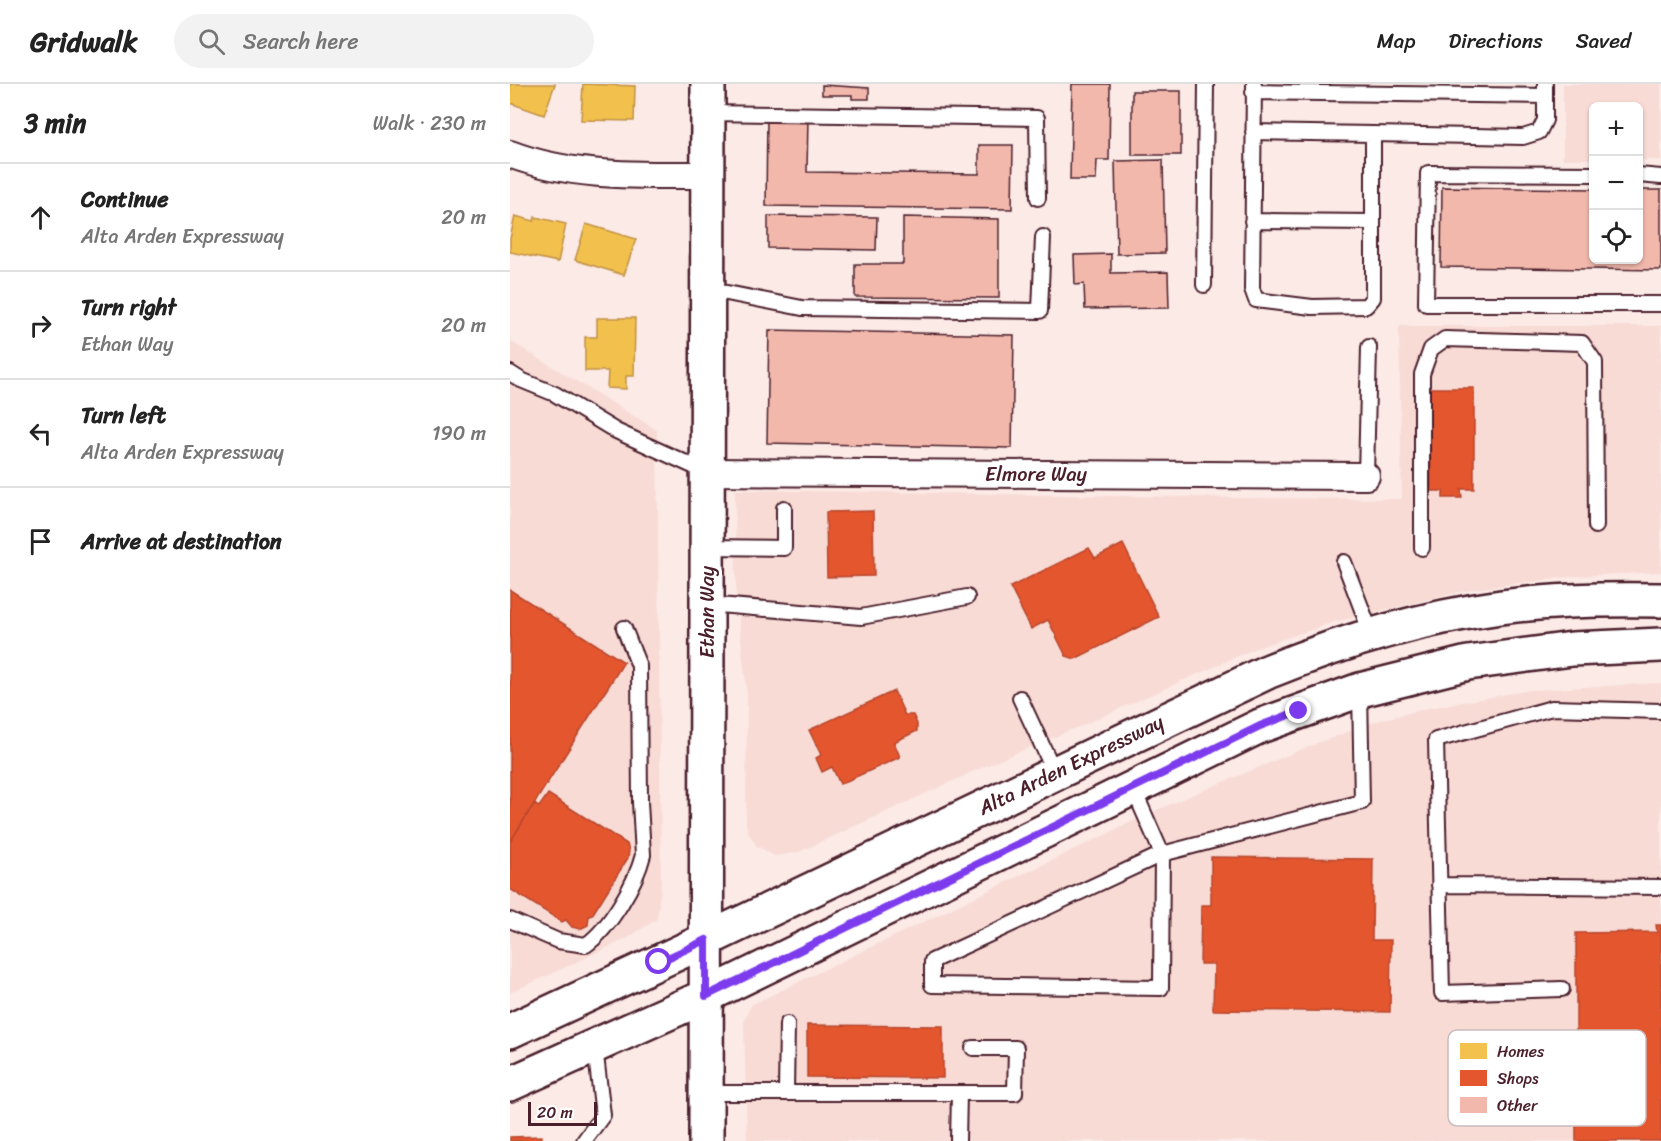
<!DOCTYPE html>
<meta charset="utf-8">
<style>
:root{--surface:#fff;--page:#f2f2f2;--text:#222;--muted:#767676;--line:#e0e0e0}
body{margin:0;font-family:Sriracha,sans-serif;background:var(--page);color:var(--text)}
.controls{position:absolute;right:18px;top:18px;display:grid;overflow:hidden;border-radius:9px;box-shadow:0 2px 4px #0004}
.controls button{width:54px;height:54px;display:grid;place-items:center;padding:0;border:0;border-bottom:2px solid var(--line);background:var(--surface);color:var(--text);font:30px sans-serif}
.scale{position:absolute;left:18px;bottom:15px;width:69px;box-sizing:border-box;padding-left:6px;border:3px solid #4a1f2b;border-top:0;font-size:16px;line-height:21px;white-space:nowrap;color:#4a1f2b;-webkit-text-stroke:4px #fff;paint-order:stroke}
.stop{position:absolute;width:18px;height:18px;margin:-14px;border:4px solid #7c3aed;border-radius:50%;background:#fff}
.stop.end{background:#7c3aed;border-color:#fff;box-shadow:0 2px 6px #0008}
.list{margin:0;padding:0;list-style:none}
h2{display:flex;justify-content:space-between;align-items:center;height:78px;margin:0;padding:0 24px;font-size:26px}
h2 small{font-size:20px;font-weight:400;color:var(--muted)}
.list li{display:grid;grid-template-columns:39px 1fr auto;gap:18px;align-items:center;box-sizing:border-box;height:108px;padding:0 24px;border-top:2px solid var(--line)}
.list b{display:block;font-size:22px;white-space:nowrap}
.list p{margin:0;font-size:20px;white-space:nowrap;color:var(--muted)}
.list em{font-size:20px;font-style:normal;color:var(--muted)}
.icon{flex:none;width:33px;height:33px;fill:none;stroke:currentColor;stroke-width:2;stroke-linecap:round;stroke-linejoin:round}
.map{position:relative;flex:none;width:1151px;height:1057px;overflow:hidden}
header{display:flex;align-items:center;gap:36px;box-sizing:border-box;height:84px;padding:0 30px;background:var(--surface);border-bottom:2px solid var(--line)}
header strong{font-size:28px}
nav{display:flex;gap:33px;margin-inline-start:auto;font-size:21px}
.search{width:420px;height:54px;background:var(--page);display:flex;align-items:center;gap:15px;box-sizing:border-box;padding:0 21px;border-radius:33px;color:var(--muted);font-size:22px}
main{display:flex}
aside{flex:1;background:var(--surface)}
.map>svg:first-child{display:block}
.built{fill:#f8dbd5}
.homes{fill:#f2c14e;stroke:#c09044;stroke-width:1.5}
.shops{fill:#e4572e;stroke:#b6462d;stroke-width:1.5}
.building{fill:#f2b8ac;stroke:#4a1f2b;stroke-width:1.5}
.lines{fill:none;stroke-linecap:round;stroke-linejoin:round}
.service-casing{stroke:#4a1f2b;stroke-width:18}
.minor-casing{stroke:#4a1f2b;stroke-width:30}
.tertiary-casing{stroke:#4a1f2b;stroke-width:38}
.secondary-casing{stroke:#4a1f2b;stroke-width:38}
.service{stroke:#fff;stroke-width:14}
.minor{stroke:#fff;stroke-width:26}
.tertiary{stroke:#fff;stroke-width:33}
.secondary{stroke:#fff;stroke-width:33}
.route{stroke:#7c3aed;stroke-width:8}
.labels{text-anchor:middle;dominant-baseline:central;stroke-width:6;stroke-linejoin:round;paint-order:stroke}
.street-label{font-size:20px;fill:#4a1f2b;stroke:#fff}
.key{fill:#fff;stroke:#c9bcbf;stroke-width:1.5}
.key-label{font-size:16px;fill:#4a1f2b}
</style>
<header>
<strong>Gridwalk</strong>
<div class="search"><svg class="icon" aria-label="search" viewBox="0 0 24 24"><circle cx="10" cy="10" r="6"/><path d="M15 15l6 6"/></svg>Search here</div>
<nav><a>Map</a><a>Directions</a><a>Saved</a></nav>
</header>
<main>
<aside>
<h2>3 min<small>Walk · 230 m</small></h2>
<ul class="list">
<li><svg class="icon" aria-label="ahead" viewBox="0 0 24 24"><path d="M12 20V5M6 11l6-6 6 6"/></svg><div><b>Continue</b><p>Alta Arden Expressway</p></div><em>20 m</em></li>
<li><svg class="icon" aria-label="right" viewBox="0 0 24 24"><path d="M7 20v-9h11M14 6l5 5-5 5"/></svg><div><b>Turn right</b><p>Ethan Way</p></div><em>20 m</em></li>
<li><svg class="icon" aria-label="left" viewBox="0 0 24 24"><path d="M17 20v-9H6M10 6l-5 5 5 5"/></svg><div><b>Turn left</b><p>Alta Arden Expressway</p></div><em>190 m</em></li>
<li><svg class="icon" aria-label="arrive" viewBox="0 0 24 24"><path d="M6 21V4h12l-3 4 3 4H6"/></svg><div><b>Arrive at destination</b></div></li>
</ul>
</aside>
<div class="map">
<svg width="1151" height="1057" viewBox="0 0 1151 1057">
<rect width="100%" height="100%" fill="#fbeae6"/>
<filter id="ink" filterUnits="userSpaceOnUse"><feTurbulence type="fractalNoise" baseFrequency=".0167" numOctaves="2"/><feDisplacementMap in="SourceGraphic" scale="12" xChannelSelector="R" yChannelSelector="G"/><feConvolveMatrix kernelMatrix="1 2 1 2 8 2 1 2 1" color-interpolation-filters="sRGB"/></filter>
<g filter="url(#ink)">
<path class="built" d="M 1053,0 L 1151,0 L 1151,76 L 1129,76 L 1128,22 L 1084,22 L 1083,75 L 1053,75 Z
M 889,242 L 1151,242 L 1151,488 L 1067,492 L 963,505 L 824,538 L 746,564 L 573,641 L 473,683 L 289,768 L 265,772 L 247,762 L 239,750 L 236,740 L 237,611 L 226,508 L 225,406 L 732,414 L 892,415 Z
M 0,257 L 147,346 L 151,800 L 147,835 L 116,855 L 0,909 Z
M 1151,599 L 1151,1057 L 237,1057 L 234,937 L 241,921 L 651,724 L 800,662 L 867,637 L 919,624 L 1021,606 Z"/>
<path class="homes" d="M 0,0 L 45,0 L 34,31 L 0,19 Z
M 73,0 L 125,2 L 124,37 L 71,36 Z
M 5,132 L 24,137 L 25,133 L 56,140 L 48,178 L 0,168 L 0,155 Z
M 76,140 L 126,155 L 114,191 L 65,176 Z
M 87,234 L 125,234 L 124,292 L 116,292 L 116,305 L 97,304 L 98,287 L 75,287 L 75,253 L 87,253 Z"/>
<path class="shops" d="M 920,304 L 964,304 L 964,405 L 951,405 L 952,414 L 933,414 L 933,407 L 921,407 Z
M 363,427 L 364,492 L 317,493 L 316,428 Z
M 613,460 L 649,533 L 565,575 L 556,572 L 538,536 L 521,545 L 500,503 L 579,464 L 585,474 Z
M 0,506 L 114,578 L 0,758 Z
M 384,607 L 395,631 L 403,631 L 407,640 L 407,647 L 384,658 L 390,673 L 330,700 L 322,683 L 312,688 L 306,674 L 311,671 L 299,646 Z
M 38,710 L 117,760 L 119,767 L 118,774 L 82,831 L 79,832 L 78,841 L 70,845 L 62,843 L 56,836 L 52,838 L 0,805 L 0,758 L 24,720 L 29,723 Z
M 701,773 L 863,775 L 862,856 L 881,856 L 880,928 L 703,926 L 704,880 L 690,880 L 691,821 L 701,821 Z
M 1146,841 L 1151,841 L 1151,1057 L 1066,1057 L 1066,849 L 1147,848 Z
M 297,941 L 433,942 L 433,994 L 297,993 Z
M 32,1052 L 32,1057 L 0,1057 L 0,1053 Z"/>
<path class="building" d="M 562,0 L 600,0 L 599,76 L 587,76 L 586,96 L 560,96 Z
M 312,1 L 359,4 L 359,15 L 342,15 L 342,11 L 312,11 Z
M 622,7 L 671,7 L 671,71 L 622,71 Z
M 257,32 L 298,32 L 297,88 L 469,90 L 469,61 L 503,61 L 502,125 L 256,122 Z
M 653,76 L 655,169 L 607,170 L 605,77 Z
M 932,103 L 1084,105 L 1084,176 L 1128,176 L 1128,106 L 1151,106 L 1151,186 L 931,183 Z
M 258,132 L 367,133 L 366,166 L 258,164 Z
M 393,133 L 489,135 L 489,214 L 345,213 L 345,180 L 393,180 Z
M 601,170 L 601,189 L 658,188 L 659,224 L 575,225 L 574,200 L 565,201 L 564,171 Z
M 259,246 L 504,251 L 502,364 L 257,359 Z"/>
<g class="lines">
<g class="service-casing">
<path id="service" d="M 743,8 L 1035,12
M 198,29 L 527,34 L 528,114
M 743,48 L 863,50 L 863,214 L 856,222 L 802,223 L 746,216 L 742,205 L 744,0
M 863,50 L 1013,53 L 1029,48 L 1035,36 L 1035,0
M 1084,90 L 918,89 L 916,220 L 1151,220
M 1128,91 L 1151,93
M 742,137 L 863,138
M 694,201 L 696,0
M 197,205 L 292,224 L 530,227 L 533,153
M 0,289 L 11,296 L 45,310 L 106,347 L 196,388
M 856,392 L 859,263
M 197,463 L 274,464 L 274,424
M 912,464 L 912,290 L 921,265 L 935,255 L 1072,259 L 1085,278 L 1086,442
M 834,478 L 862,552
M 197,520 L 351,533 L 457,513
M 510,614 L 545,689
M 623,704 L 652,770 L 852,718 L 850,606
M 652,770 L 651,904 L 422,901 L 422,877 Z
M 929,801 L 1151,803
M 0,836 L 48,857 L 76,861 C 100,844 126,799 133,771 L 130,718 L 129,582 L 114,544
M 1052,905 L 932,909 L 926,656 L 1042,624 L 1151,627
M 196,1009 L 505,1009 L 506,964 L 463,964
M 276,1009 L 277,940
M 74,1057 L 93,1031 L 85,963
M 448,1057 L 449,1009"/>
</g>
<g class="minor-casing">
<path id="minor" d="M 0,70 C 63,94 132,91 198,91
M 196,388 L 856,392"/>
</g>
<g class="tertiary-casing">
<path id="tertiary" d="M 196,1057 L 198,0"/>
</g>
<g class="secondary-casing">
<path id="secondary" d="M 0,947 L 196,856 L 757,588 C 831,558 911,534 991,523 C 1043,516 1098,515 1151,516
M 0,1000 L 196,912 L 750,642 L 850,606 L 958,579 L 1062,565 L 1151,561"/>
</g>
<use href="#service" class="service"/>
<use href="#minor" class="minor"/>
<use href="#tertiary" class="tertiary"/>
<use href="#secondary" class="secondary"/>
</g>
</g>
<g class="lines" filter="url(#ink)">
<path class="route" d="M 149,878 L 196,856 L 196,912 L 750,642 L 789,627"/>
</g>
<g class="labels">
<g class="street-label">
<text x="526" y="390">Elmore Way</text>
<text transform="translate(197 528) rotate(-90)">Ethan Way</text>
<text transform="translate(561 681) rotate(-26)">Alta Arden Expressway</text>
</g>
</g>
<rect x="938" y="946" width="198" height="96" rx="9" class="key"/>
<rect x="950" y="959" width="27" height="16" fill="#f2c14e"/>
<rect x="950" y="986" width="27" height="16" fill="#e4572e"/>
<rect x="950" y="1013" width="27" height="16" fill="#f2b8ac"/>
<g class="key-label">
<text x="987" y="973">Homes</text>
<text x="987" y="1000">Shops</text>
<text x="987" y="1027">Other</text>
</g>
</svg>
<div class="controls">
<button>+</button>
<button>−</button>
<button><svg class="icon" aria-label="locate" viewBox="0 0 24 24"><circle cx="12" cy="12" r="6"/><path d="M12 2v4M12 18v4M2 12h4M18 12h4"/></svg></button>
</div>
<div class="scale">20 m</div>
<div class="stop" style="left:149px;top:878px"></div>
<div class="stop end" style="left:789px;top:627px"></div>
</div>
</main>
